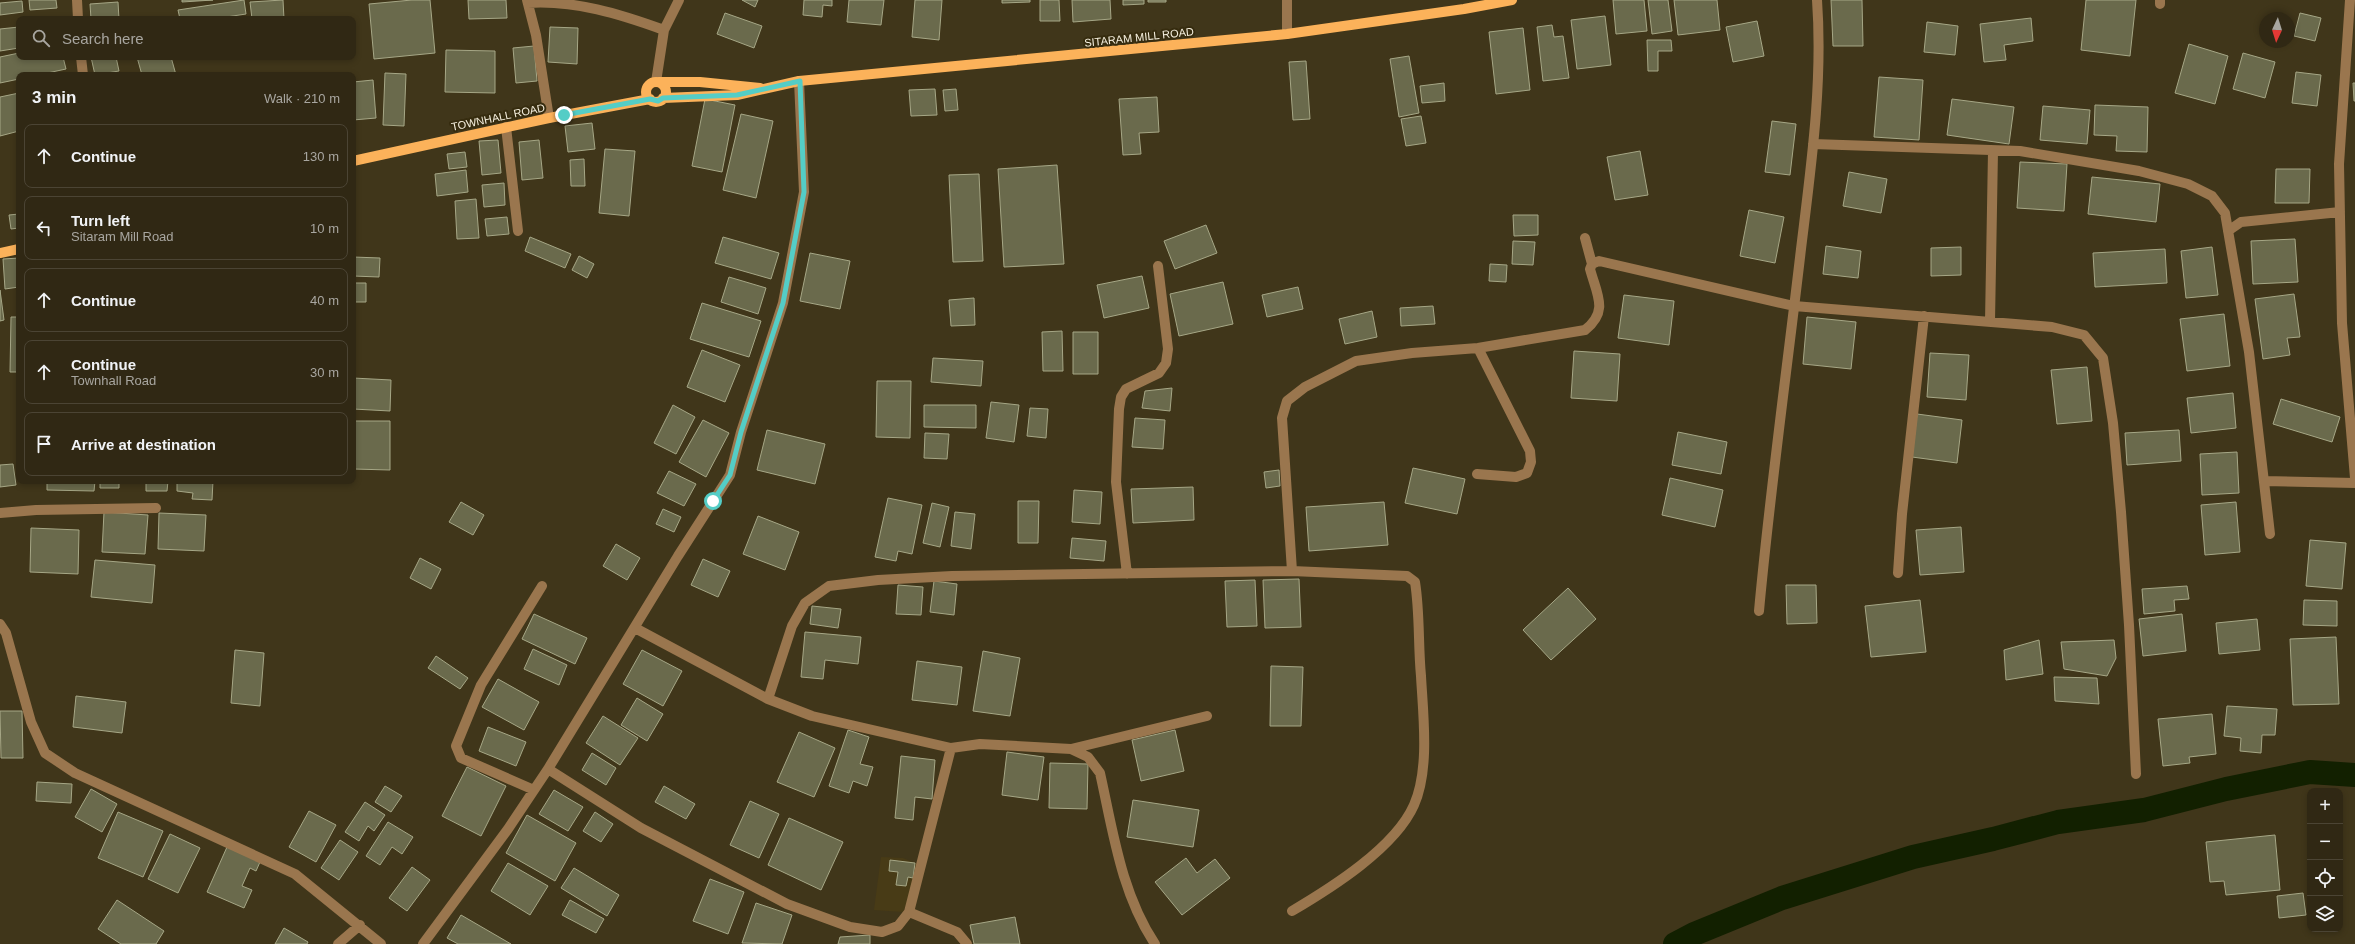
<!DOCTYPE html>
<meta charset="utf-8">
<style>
:root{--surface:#302814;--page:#3c3422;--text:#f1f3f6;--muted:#a8a6a0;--line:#4b4434}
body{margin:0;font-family:Helvetica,sans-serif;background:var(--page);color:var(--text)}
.controls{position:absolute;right:12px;bottom:12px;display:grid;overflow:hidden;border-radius:8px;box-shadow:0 2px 6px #0003}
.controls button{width:36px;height:36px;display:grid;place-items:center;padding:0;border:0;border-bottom:1px solid var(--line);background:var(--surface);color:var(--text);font:20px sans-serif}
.compass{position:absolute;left:2259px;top:12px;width:36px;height:36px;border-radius:50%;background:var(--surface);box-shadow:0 2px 6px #0003;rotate:184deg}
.stop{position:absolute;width:12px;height:12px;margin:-9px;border:3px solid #54cdc6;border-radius:50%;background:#fff}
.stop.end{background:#54cdc6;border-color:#fff;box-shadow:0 1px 4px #0008}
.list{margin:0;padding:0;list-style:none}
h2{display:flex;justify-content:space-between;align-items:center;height:52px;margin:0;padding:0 16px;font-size:17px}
h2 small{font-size:13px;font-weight:400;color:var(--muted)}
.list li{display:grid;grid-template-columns:26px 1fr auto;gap:12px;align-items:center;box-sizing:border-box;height:64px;margin:0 8px 8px;padding:0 8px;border:1px solid var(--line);border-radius:8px}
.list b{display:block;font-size:15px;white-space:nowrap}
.list p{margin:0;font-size:13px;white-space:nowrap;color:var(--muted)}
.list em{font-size:13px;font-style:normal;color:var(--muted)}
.icon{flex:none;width:22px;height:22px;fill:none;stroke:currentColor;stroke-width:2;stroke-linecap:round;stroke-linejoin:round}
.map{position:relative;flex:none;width:2355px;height:944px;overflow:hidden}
.search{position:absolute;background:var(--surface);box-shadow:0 2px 6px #0003;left:16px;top:16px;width:340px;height:44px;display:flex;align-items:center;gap:10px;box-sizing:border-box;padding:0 14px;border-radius:8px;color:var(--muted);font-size:15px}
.panel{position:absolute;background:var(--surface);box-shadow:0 2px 6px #0003;left:16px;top:72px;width:340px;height:412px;border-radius:8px}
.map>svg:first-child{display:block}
.built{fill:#483b16}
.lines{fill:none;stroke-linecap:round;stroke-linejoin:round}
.canal{stroke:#122000;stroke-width:24}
.building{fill:#6a6a4c;stroke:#a6a786}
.minor{stroke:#9a764e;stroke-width:10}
.major{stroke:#fcb25a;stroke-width:10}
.route{stroke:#54cdc6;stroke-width:5}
.labels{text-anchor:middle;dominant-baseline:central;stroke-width:4;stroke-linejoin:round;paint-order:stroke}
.street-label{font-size:11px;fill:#f6f0df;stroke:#362c0f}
</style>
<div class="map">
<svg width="2355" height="944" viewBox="0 0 2355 944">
<rect width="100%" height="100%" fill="#40361a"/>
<path class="built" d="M 881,857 L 903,858 L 917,864 L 916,880 L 903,912 L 874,910 Z"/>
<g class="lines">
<path class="canal" d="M 1675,944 L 1694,934 L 1782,898 L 1913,857 L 1993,839 L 2058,822 L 2144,810 L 2226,789 L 2310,772 L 2355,775"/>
</g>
<path class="building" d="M 29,0 L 56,0 L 57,8 L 30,10 Z
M 182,0 L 213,0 L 182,2 Z
M 244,0 L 246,14 L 213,19 L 180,19 L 178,10 Z
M 283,0 L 284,19 L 252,19 L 250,2 Z
M 412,0 L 430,0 L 435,53 L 374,59 L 369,4 Z
M 468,0 L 506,0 L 507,18 L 469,19 Z
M 742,0 L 758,0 L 755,7 Z
M 804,0 L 832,0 L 832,6 L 823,5 L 822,17 L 803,15 Z
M 849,0 L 884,0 L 881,25 L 847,22 Z
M 915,0 L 942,0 L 939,40 L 912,37 Z
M 1002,0 L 1030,0 L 1030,2 L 1002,3 Z
M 1040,0 L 1059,0 L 1060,21 L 1040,21 Z
M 1072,0 L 1110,0 L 1111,19 L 1073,22 Z
M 1123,0 L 1144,0 L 1144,4 L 1123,5 Z
M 1148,0 L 1166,0 L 1166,2 L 1148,2 Z
M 1613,0 L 1644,0 L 1647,31 L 1616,34 Z
M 1648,0 L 1668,0 L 1672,31 L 1652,34 Z
M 1674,0 L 1717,0 L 1720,30 L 1678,35 Z
M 1831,0 L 1862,0 L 1863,46 L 1833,46 Z
M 2086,0 L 2136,0 L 2130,56 L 2081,50 Z
M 22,1 L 23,12 L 0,15 L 0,3 Z
M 118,2 L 119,19 L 91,19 L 90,4 Z
M 725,13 L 762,26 L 754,48 L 717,34 Z
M 2300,13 L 2321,18 L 2315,41 L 2294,36 Z
M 1605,16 L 1611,65 L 1577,69 L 1571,20 Z
M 2031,18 L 2033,41 L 2004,45 L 2006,60 L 1984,62 L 1980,24 Z
M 1757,21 L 1764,56 L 1733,62 L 1726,27 Z
M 1927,22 L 1958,26 L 1955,55 L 1924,52 Z
M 1552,25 L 1554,37 L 1563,36 L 1569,78 L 1543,81 L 1537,27 Z
M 19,27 L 19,48 L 0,51 L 0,29 Z
M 550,27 L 578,28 L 577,64 L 548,62 Z
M 1523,28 L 1530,90 L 1496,94 L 1489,32 Z
M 1647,40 L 1671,40 L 1672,51 L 1658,51 L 1658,71 L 1648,71 Z
M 2189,44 L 2228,56 L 2215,104 L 2175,93 Z
M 534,46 L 537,81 L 516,83 L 513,48 Z
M 446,50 L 495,51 L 495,93 L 445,92 Z
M 19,53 L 19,57 L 63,57 L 66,69 L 38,75 L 19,75 L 19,79 L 0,83 L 0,57 Z
M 2243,53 L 2275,62 L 2265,98 L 2233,89 Z
M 1409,56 L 1419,113 L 1399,117 L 1390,59 Z
M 91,57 L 116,57 L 119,71 L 95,75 Z
M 137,57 L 171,57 L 176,75 L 142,75 Z
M 1306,61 L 1310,119 L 1293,120 L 1289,62 Z
M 2296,72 L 2321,75 L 2317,106 L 2292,103 Z
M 385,73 L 406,74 L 404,126 L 383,125 Z
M 1879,77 L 1923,80 L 1919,140 L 1874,137 Z
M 373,80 L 376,118 L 353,120 L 353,82 Z
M 1444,83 L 1445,101 L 1422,103 L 1420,86 Z
M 2353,83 L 2355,83 L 2355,101 L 2354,101 Z
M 935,89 L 937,115 L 911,116 L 909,90 Z
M 956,89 L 958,110 L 945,111 L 943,90 Z
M 19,93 L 19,131 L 0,136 L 0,97 Z
M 1157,97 L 1159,132 L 1139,133 L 1141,154 L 1123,155 L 1119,99 Z
M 705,99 L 735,105 L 722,172 L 692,166 Z
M 1952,99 L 2014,107 L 2009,144 L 1947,135 Z
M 2095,105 L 2148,107 L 2147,152 L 2116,151 L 2117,136 L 2094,135 Z
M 2043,106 L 2090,110 L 2087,144 L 2040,140 Z
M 741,114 L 773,121 L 756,198 L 723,190 Z
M 1421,116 L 1426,143 L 1406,146 L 1401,119 Z
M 1772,121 L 1796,124 L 1790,175 L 1765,172 Z
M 592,123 L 595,149 L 568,152 L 565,126 Z
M 498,140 L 501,173 L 482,175 L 479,141 Z
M 539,140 L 543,178 L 522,180 L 519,142 Z
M 605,149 L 635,151 L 629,216 L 599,213 Z
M 1640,151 L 1648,195 L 1615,200 L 1607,157 Z
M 465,152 L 467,167 L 449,169 L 447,154 Z
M 584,159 L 585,186 L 571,186 L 570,160 Z
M 2020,162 L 2067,164 L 2064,211 L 2017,208 Z
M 1057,165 L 1064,264 L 1004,267 L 998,169 Z
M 2276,169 L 2310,169 L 2309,203 L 2275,203 Z
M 466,170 L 468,192 L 437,196 L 435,174 Z
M 1849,172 L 1887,179 L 1881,213 L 1843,206 Z
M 979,174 L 983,261 L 953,262 L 949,175 Z
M 2092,177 L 2160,184 L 2156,222 L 2088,214 Z
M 504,183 L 505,205 L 484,207 L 482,185 Z
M 476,199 L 479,238 L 457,239 L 455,201 Z
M 1749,210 L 1784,217 L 1775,263 L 1740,256 Z
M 19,214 L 19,228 L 11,229 L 9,215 Z
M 1513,215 L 1538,215 L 1538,235 L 1514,236 Z
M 507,217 L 509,234 L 487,236 L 485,219 Z
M 1206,225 L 1217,253 L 1175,269 L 1164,241 Z
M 530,237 L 571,254 L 565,268 L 525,251 Z
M 723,237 L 779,253 L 771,279 L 715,263 Z
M 2295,239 L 2298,282 L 2253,284 L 2251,241 Z
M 1513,241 L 1535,242 L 1533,265 L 1512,264 Z
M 1826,246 L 1861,251 L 1858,278 L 1823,274 Z
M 1961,247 L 1961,275 L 1931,276 L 1931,248 Z
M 2212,247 L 2218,295 L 2186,298 L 2181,251 Z
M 2165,249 L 2167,283 L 2095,287 L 2093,253 Z
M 810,253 L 850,261 L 840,309 L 800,301 Z
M 579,256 L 594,264 L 587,278 L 572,270 Z
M 353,257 L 380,258 L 379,277 L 353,276 Z
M 19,258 L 19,287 L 5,289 L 3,259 Z
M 1490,264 L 1507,265 L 1506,282 L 1489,281 Z
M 1142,276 L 1149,308 L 1104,318 L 1097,285 Z
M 729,277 L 766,288 L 758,314 L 721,302 Z
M 1223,282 L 1233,324 L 1179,336 L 1170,294 Z
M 353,283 L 366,283 L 366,302 L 353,302 Z
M 1298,287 L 1303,309 L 1267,317 L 1262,295 Z
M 0,290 L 4,320 L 0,321 Z
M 2294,294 L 2300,337 L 2287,338 L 2290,355 L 2263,359 L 2255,299 Z
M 1624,295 L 1674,301 L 1669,345 L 1618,338 Z
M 974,298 L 975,325 L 951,326 L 949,300 Z
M 702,303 L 761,321 L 749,357 L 690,339 Z
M 1433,306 L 1435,324 L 1401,326 L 1400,308 Z
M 1372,311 L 1377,337 L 1345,344 L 1339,319 Z
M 2224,314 L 2230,366 L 2187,371 L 2180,319 Z
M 11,317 L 19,317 L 19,372 L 10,372 Z
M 1807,317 L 1856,322 L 1851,369 L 1803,364 Z
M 1062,331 L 1063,371 L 1043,371 L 1042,332 Z
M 1073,332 L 1098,332 L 1098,374 L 1073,374 Z
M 702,350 L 740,365 L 725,402 L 687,387 Z
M 1574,351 L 1620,354 L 1617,401 L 1571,398 Z
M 1930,353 L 1969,355 L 1966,400 L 1927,397 Z
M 933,358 L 983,361 L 981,386 L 931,382 Z
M 2087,367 L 2092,421 L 2057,424 L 2051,370 Z
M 353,378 L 391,380 L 390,411 L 353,409 Z
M 877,381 L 911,381 L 910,438 L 876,437 Z
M 1172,388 L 1170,411 L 1142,408 L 1145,391 Z
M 2233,393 L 2236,428 L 2191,433 L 2187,398 Z
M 2281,399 L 2340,417 L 2332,442 L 2273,424 Z
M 991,402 L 1019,405 L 1014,442 L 986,438 Z
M 673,405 L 695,417 L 676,454 L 654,443 Z
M 924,405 L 976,405 L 976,428 L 924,427 Z
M 1030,408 L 1048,409 L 1046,438 L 1027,436 Z
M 1917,414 L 1962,420 L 1957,463 L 1912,457 Z
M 1135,418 L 1165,420 L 1163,449 L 1132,447 Z
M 703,420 L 729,433 L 706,477 L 679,462 Z
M 353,421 L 390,421 L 390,470 L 353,469 Z
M 767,430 L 825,444 L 815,484 L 757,470 Z
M 2179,430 L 2181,461 L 2127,465 L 2125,433 Z
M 1678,432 L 1727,442 L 1721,474 L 1672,465 Z
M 925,433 L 949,434 L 947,459 L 924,458 Z
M 2237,452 L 2239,493 L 2202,495 L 2200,454 Z
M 13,464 L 16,485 L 0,487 L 0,465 Z
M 1413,468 L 1465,479 L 1457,514 L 1405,503 Z
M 1279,470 L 1280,486 L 1266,488 L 1264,472 Z
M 669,471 L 696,484 L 684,506 L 657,493 Z
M 1670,478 L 1723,490 L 1715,527 L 1662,515 Z
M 47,481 L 95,481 L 94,491 L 47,490 Z
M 100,481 L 119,481 L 119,488 L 100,488 Z
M 146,481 L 168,481 L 167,491 L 146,491 Z
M 177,481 L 213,481 L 212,500 L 192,499 L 193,493 L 177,491 Z
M 1193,487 L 1194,520 L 1133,523 L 1131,489 Z
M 1074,490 L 1102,492 L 1100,524 L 1072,522 Z
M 888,498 L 922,505 L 912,554 L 898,551 L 896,561 L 875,557 Z
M 1018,501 L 1039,501 L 1038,543 L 1018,543 Z
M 461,502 L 484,515 L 473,535 L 449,522 Z
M 1384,502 L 1388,545 L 1309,551 L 1306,507 Z
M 2236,502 L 2240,552 L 2205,555 L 2201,505 Z
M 932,503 L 949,507 L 940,547 L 923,543 Z
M 663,509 L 681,517 L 674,532 L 656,524 Z
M 104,512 L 148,515 L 145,554 L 102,552 Z
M 955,512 L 975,514 L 971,549 L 951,546 Z
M 159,513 L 206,515 L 204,551 L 158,549 Z
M 758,516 L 799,532 L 785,570 L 743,554 Z
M 1961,527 L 1964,572 L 1920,575 L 1916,530 Z
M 31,528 L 79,530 L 78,574 L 30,572 Z
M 1072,538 L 1106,541 L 1104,561 L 1070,558 Z
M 2310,540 L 2346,543 L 2342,589 L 2306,586 Z
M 616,544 L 640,558 L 627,580 L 603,566 Z
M 420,558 L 441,569 L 431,589 L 410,578 Z
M 703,559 L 730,571 L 718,597 L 691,585 Z
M 95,560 L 155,565 L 152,603 L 91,597 Z
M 1299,579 L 1301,627 L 1265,628 L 1263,580 Z
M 1255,580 L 1257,626 L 1227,627 L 1225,581 Z
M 934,581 L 957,584 L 954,615 L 930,612 Z
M 898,585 L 923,587 L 921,615 L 896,614 Z
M 1786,585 L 1816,585 L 1817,623 L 1787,624 Z
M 2187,586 L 2189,599 L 2174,600 L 2175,611 L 2144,614 L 2142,589 Z
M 1568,588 L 1596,619 L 1551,660 L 1523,630 Z
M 1920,600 L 1926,652 L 1871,657 L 1865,606 Z
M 2304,600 L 2337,601 L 2337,626 L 2303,625 Z
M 812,606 L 841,609 L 838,628 L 810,624 Z
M 534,614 L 587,638 L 575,664 L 522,639 Z
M 2182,614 L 2186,651 L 2143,656 L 2139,619 Z
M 2257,619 L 2260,650 L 2219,654 L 2216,623 Z
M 805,632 L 861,637 L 858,664 L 825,660 L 823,679 L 801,677 Z
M 2336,637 L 2339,704 L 2293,705 L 2290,639 Z
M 2039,640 L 2043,674 L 2006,680 L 2004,650 Z
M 2114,640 L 2116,658 L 2107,676 L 2064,669 L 2061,642 Z
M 533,649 L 567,665 L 559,685 L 524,669 Z
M 235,650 L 264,653 L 260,706 L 231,703 Z
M 642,650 L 682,671 L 663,706 L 623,684 Z
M 983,651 L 1020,658 L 1010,716 L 973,711 Z
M 436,656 L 468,678 L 460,689 L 428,668 Z
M 917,661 L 962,667 L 957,705 L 912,700 Z
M 1271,666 L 1303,667 L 1301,726 L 1270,726 Z
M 2054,677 L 2097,678 L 2099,704 L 2055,701 Z
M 498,679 L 539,702 L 524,730 L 482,707 Z
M 76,696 L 126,702 L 122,733 L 73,727 Z
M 637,698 L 663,714 L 647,741 L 621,725 Z
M 2227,706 L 2277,709 L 2275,735 L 2262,735 L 2261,753 L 2240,751 L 2241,738 L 2224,736 Z
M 0,711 L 22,711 L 23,758 L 1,758 Z
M 2212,714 L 2216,754 L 2189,757 L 2190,763 L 2163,766 L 2158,719 Z
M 603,716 L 638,738 L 620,765 L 586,743 Z
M 488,727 L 526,742 L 516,766 L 479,751 Z
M 848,730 L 869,737 L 860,764 L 873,767 L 867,786 L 853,781 L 849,793 L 829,786 Z
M 1175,730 L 1184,771 L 1141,781 L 1132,740 Z
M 799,732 L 835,748 L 814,797 L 777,782 Z
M 1007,752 L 1044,757 L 1038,800 L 1002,795 Z
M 592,753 L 616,768 L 606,785 L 582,770 Z
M 901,756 L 935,760 L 932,799 L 915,797 L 913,820 L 895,818 Z
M 1050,763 L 1088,764 L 1087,809 L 1049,808 Z
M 467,767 L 506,786 L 481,836 L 442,816 Z
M 37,782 L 72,784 L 71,803 L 36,801 Z
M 385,786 L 402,796 L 391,812 L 375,802 Z
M 664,786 L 695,804 L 686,819 L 655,802 Z
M 91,789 L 117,804 L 102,832 L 75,817 Z
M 554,790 L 583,807 L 568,831 L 539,814 Z
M 1133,800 L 1199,810 L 1193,847 L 1127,837 Z
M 750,801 L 779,814 L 759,858 L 730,845 Z
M 365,802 L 385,815 L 374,831 L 368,826 L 359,841 L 345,832 Z
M 309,811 L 336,825 L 316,862 L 289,847 Z
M 118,812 L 163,831 L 143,877 L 98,858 Z
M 595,812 L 613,824 L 601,842 L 583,831 Z
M 527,815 L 576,843 L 555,881 L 506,853 Z
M 789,818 L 843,842 L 821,890 L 768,865 Z
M 388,822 L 413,837 L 402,854 L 392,847 L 380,865 L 366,856 Z
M 170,834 L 200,848 L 178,893 L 148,879 Z
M 2275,835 L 2280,890 L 2226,895 L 2224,881 L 2210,882 L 2206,842 Z
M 340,840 L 358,852 L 339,880 L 321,868 Z
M 227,847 L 260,862 L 256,871 L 250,868 L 242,886 L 252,890 L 244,908 L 207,892 Z
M 1186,858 L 1197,873 L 1215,859 L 1230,878 L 1182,915 L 1155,882 Z
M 890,860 L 915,863 L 913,878 L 908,877 L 906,886 L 896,885 L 898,872 L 889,871 Z
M 508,863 L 548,886 L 530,915 L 491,891 Z
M 412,867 L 430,880 L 407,911 L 389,898 Z
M 574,868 L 619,895 L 607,916 L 561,888 Z
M 710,879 L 744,892 L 728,934 L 693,921 Z
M 2303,893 L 2306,915 L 2279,918 L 2277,896 Z
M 117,900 L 164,931 L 156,944 L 121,944 L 98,929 Z
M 570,900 L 604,919 L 596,933 L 562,915 Z
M 756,903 L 792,915 L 782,944 L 742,943 Z
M 461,915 L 511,944 L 458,944 L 447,938 Z
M 1015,917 L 1020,944 L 974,944 L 970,925 Z
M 284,928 L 308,942 L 307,944 L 275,944 Z
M 870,935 L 870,944 L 838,944 L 840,937 Z"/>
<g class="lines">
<path class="minor" d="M 77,0 L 78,19
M 527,0 L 536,35 L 549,118
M 2350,0 L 2339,164 L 2342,323 L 2355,478
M 528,3 C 575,0 620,14 664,30
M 2160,4 L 2160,0
M 1287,34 L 1287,0
M 81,57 L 83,75
M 656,82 L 664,30 L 679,0
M 506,127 L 518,231
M 1813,144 L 2020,151 L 2139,171 L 2188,184 L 2212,196 L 2225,213 L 2249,352 L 2270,534
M 2228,231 L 2241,222 L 2340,212
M 1585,238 L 1592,264
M 1990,322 L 1993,151
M 1477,474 L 1516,477 L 1527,473 L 1531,462 L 1530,451 L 1478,348
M 2264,481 L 2355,483
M 0,513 L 36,510 L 156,508
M 1898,573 L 1902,514 L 1924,316
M 1127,574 L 1116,482 L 1119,409 L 1121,397 L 1126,389 L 1159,373 L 1166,363 L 1168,349 L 1158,266
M 1759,611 C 1770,490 1787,370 1801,249 C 1811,167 1823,83 1817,0
M 0,624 L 6,633 L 31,722 L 45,753 L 75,773 L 295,874 L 381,944
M 635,628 L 768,699 L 812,716 L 951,748
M 768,699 L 792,626 L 805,603 L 829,586 L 878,580 L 952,576 L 1292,571
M 1071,749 L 1207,716
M 548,769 L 641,828 L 787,904 L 850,927 L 882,932 L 898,926 L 909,912 L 951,748 L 980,744 L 1071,749 L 1088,757 L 1100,773 C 1113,831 1121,893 1155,944
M 534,790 L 461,758 L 456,746 L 481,685 L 542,586
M 1292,911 C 1331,888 1395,848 1414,805 C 1430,769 1423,714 1421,676 C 1418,645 1420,613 1415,582 L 1407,576 L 1292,571 L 1282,418 L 1287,401 L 1305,387 L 1356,361 L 1412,353 L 1478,348 L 1585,330 C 1609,311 1597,295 1590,269 L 1592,264 L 1599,261 L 1794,306 L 2052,327 L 2084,335 L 2103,358 L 2113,423 L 2121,512 L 2129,625 L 2136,774
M 909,912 L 957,932 L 967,944
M 338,944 L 360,925
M 423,944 L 508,829 L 548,769 L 678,556 L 730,475 L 741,432 L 783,303 L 804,192 L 799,81"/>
<path class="major" d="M 659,82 L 700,82 L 760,88
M646 92a10 10 0 1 1 20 0a10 10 0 1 1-20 0Z
M 663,98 L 737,95 L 799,81 L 1287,34 L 1464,9 L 1512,0
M 353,161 L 549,118 L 650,99
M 0,253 L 19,249"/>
</g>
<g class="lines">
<path class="route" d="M 564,115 L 650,99 L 658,101 L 663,98 L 737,95 L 800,81 L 804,192 L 783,303 L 741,432 L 730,475 L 713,501"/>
</g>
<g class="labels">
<g class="street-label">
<text transform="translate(1139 37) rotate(-6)">SITARAM MILL ROAD</text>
<text transform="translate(498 117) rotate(-12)">TOWNHALL ROAD</text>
</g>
</g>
</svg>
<div class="controls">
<button>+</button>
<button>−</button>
<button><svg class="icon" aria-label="locate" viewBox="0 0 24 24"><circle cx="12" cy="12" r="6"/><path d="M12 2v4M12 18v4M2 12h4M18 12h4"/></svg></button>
<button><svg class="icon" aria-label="layers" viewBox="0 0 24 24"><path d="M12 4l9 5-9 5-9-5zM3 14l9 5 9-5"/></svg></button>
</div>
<svg class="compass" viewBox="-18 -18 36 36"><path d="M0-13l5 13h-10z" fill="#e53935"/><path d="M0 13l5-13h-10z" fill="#a8a6a0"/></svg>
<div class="stop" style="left:713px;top:501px"></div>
<div class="stop end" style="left:564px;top:115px"></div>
<div class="search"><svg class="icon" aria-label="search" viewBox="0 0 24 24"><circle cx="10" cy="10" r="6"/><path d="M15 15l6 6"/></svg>Search here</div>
<section class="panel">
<h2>3 min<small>Walk · 210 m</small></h2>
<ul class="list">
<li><svg class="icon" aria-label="ahead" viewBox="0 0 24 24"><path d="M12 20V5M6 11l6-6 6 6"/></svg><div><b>Continue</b></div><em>130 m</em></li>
<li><svg class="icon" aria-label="left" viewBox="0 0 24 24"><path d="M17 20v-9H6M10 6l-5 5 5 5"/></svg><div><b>Turn left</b><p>Sitaram Mill Road</p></div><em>10 m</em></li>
<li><svg class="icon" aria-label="ahead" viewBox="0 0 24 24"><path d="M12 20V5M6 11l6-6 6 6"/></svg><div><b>Continue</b></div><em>40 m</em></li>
<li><svg class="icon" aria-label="ahead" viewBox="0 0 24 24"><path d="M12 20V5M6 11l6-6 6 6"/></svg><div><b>Continue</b><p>Townhall Road</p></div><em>30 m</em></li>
<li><svg class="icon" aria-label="arrive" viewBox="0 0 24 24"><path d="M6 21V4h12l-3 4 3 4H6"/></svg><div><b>Arrive at destination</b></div></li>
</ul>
</section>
</div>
